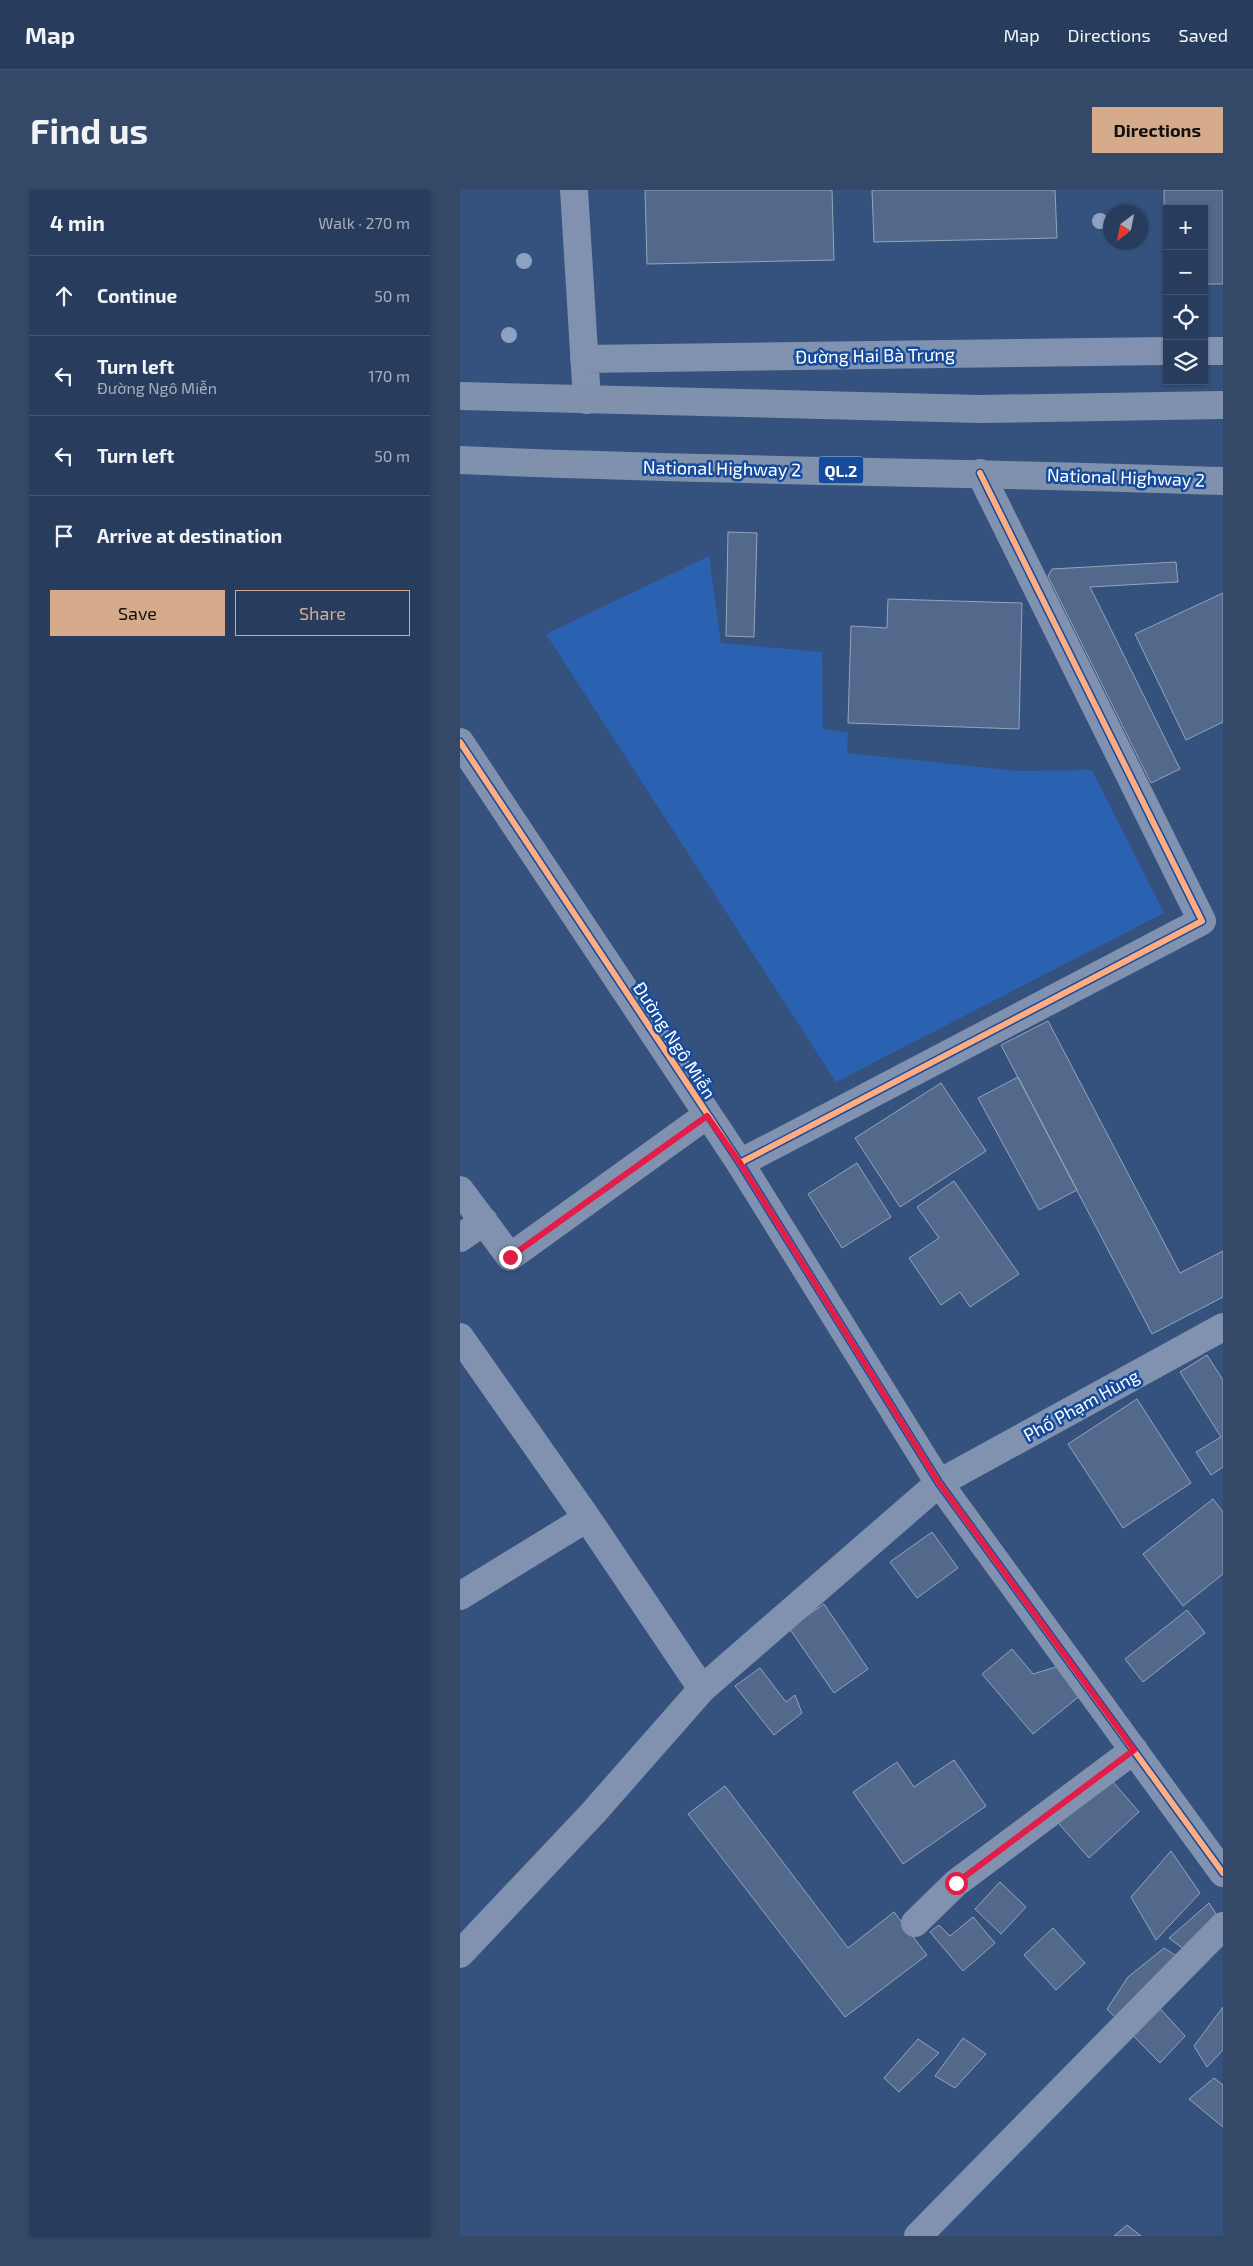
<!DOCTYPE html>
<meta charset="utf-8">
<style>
:root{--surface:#283d5e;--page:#344867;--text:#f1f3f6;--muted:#a5aebc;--line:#445673;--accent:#d6ab8b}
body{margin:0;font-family:"Exo 2",sans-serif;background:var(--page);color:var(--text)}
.controls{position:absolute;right:15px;top:15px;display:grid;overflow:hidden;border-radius:0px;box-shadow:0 1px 4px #0004}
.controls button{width:45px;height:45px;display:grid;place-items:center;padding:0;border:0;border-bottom:1px solid var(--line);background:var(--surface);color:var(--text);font:25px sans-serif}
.compass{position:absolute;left:643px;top:15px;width:45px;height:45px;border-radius:50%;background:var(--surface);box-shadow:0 1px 4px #0004;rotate:212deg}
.stop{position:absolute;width:15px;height:15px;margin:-11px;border:4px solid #e11d48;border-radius:50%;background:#fff}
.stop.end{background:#e11d48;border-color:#fff;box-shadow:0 1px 5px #0008}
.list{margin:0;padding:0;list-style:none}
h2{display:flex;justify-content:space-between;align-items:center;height:65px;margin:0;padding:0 20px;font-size:21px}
h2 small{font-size:16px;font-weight:400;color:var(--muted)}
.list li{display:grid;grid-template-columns:32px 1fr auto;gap:15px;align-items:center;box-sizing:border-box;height:80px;padding:0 20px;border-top:1px solid var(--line)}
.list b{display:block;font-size:19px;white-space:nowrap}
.list p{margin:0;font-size:16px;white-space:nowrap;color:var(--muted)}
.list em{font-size:16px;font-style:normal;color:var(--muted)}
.actions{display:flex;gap:10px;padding:15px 20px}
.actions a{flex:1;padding:11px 0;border:1px solid var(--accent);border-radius:0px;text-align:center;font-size:18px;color:var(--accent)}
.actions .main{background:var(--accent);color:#111}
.icon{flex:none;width:28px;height:28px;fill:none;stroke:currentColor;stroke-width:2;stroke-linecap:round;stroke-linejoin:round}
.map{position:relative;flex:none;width:763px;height:2046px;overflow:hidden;border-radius:0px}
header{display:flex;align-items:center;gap:30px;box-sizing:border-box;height:70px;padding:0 25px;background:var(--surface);border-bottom:1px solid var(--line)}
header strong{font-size:24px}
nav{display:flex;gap:28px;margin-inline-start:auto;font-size:18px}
.intro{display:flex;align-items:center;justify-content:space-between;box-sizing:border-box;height:120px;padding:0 30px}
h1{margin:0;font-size:35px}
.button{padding:12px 22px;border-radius:0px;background:var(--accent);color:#111;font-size:18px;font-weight:700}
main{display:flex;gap:30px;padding:0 30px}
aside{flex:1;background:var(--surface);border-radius:0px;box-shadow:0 1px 4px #0004}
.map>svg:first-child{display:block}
.grass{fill:#2b61b1}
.building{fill:#52698b;stroke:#94a4bc}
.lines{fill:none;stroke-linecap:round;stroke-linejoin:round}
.minor{stroke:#8092af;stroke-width:28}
.highway{stroke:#7f91ad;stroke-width:28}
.cycleway-casing{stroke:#164b9c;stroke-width:9}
.cycleway{stroke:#ffac80;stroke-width:6}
.tree{fill:#8da2c3}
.route{stroke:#e11d48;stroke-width:6}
.labels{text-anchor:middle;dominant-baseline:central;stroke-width:5;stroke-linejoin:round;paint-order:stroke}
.shield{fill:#164b9c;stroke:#b9c9e1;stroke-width:1}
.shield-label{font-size:16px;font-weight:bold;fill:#fff}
.street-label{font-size:18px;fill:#fff;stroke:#164b9c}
</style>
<header>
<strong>Map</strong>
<nav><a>Map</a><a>Directions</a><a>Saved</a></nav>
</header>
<div class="intro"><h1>Find us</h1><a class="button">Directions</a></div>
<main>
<aside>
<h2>4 min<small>Walk · 270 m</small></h2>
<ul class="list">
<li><svg class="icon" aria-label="ahead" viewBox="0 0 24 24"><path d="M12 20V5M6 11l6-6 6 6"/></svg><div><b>Continue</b></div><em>50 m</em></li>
<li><svg class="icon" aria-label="left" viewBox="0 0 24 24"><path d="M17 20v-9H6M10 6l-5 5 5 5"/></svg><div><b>Turn left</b><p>Đường Ngô Miễn</p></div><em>170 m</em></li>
<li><svg class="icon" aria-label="left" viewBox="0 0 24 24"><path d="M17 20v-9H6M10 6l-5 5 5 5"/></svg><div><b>Turn left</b></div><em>50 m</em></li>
<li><svg class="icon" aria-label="arrive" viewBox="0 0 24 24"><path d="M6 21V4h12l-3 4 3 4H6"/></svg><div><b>Arrive at destination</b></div></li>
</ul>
<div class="actions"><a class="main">Save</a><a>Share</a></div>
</aside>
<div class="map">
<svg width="763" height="2046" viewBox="0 0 763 2046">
<rect width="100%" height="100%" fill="#35517d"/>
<path class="grass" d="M 249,366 L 261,453 L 362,462 L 363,539 L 388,543 L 387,563 L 558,581 L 632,580 L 704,723 L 376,892 L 86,444 Z"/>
<path class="building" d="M 185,0 L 372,0 L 374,70 L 187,74 Z
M 412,0 L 595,0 L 597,48 L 414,52 Z
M 704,0 L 763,0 L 763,94 L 744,94 L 744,19 L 707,19 L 705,94 Z
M 268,342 L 297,343 L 294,447 L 266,446 Z
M 716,372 L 718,392 L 630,397 L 720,579 L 691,593 L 588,386 L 592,379 Z
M 763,403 L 763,532 L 726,550 L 675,444 Z
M 428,409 L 562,413 L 559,539 L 388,533 L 391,436 L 427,438 Z
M 588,831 L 720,1083 L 763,1061 L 763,1107 L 692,1144 L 541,855 Z
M 558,887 L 617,1000 L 579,1020 L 518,908 Z
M 481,893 L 526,961 L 440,1017 L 395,948 Z
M 397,973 L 431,1027 L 382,1058 L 348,1004 Z
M 494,991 L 559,1084 L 510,1117 L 500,1102 L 481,1115 L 449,1068 L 479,1048 L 457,1017 Z
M 747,1165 L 763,1190 L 763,1277 L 751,1285 L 736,1262 L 761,1247 L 720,1182 Z
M 677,1209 L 731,1293 L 663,1338 L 608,1254 Z
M 753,1309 L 763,1322 L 763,1384 L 723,1416 L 683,1364 Z
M 472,1342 L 498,1378 L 457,1408 L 430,1372 Z
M 364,1414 L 408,1479 L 374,1503 L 329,1438 Z
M 727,1420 L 745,1443 L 683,1492 L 665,1469 Z
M 552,1459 L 573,1484 L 599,1476 L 622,1504 L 573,1544 L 522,1484 Z
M 300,1478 L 326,1512 L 335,1505 L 342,1523 L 314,1545 L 275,1496 Z
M 494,1570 L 526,1616 L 443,1674 L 393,1602 L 437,1572 L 454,1597 Z
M 647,1585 L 679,1622 L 629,1668 L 593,1627 Z
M 265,1596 L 388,1758 L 434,1722 L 467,1765 L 385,1827 L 228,1624 Z
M 711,1661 L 740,1703 L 696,1750 L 671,1707 Z
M 540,1692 L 566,1717 L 541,1744 L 515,1719 Z
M 749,1713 L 760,1730 L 725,1760 L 709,1748 Z
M 513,1727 L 535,1753 L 503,1781 L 470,1742 L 479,1735 L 490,1746 Z
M 593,1738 L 625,1773 L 596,1800 L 564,1765 Z
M 704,1758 L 721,1769 L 687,1804 L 725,1846 L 700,1873 L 647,1819 L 668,1787 Z
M 763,1817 L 763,1860 L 747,1877 L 734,1856 Z
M 503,1848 L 526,1864 L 495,1898 L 475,1886 Z
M 458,1849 L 479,1863 L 439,1902 L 424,1888 Z
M 754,1888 L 763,1895 L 763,1937 L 729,1909 Z
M 667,2035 L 681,2046 L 654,2046 Z"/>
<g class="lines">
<path class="minor" d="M 114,0 L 127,210
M 744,161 L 763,161
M 124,169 L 707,161
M 0,552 L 280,973 L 479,1293 L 763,1683
M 280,973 L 742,731 L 520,283
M 0,1000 L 50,1067 L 247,925
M 0,1048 L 24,1031
M 0,1147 L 127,1328 L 242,1499
M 0,1406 L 127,1328
M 455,1733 L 496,1693 L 674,1560
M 0,1764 L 133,1623 L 242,1499 L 479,1293 L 763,1137
M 458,2046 L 763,1736"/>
<path class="highway" d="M 0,206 L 520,219 L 763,215
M 0,270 C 254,281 509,282 763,291"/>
<g class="cycleway-casing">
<path id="cycleway" d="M 0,552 L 280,973 L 479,1293 L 763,1683
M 280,973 L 742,731 L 520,283"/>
</g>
<use href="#cycleway" class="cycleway"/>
</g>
<g class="tree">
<circle cx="640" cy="31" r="8"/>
<circle cx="64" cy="71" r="8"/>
<circle cx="49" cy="145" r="8"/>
</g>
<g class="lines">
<path class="route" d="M 50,1067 L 247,926 L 280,973 L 479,1293 L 674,1560 L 496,1693"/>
</g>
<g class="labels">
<rect class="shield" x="358.5" y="266.5" width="45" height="27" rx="4"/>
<g class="shield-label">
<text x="381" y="280">QL.2</text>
</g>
<g class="street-label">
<text transform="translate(415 165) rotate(-1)">Đường Hai Bà Trưng</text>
<text transform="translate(262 278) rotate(1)">National Highway 2</text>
<text transform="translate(666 287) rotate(2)">National Highway 2</text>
<text transform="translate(215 850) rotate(57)">Đường Ngô Miễn</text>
<text transform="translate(621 1215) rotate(-29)">Phố Phạm Hùng</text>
</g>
</g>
</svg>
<div class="controls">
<button>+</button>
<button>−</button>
<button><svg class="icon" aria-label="locate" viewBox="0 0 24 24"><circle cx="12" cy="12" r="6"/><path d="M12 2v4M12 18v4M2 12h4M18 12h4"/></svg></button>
<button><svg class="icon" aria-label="layers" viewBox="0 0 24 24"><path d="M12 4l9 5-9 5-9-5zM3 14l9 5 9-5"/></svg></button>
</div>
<svg class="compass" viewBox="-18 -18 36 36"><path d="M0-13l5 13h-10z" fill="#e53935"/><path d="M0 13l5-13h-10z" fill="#a5aebc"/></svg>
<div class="stop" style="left:496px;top:1693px"></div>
<div class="stop end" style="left:50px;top:1067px"></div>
</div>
</main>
